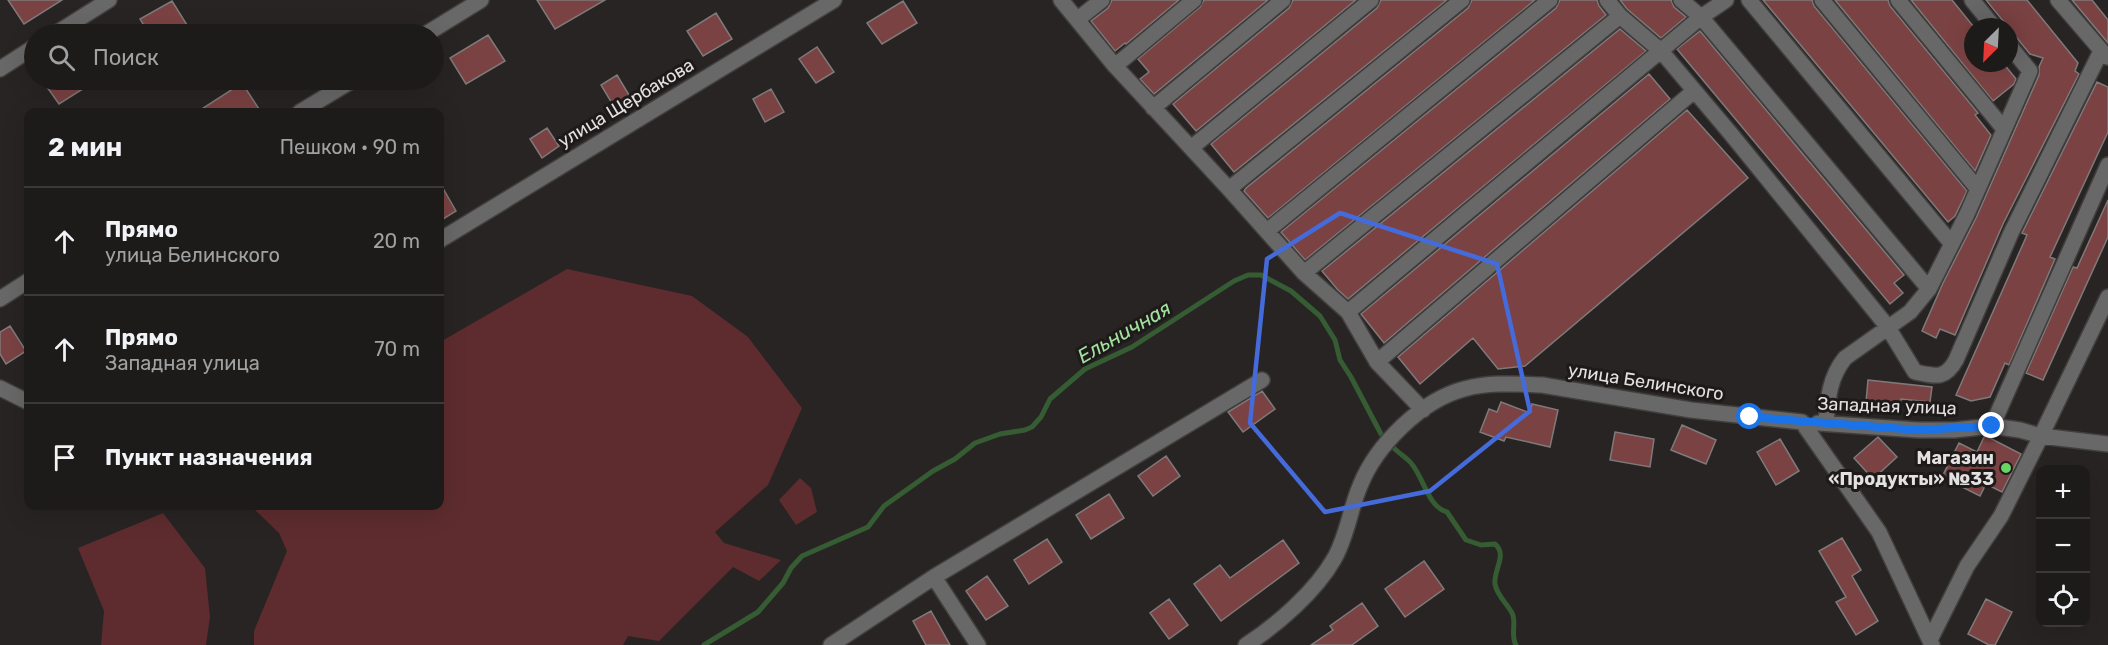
<!DOCTYPE html>
<html lang="ru">
<meta charset="utf-8">
<style>
:root{--surface:#1d1b1a;--page:#252423;--text:#f1f3f6;--muted:#a0a1a2;--line:#3b3939}
body{margin:0;font-family:Rubik,sans-serif;background:var(--page);color:var(--text)}
.controls{position:absolute;right:18px;bottom:18px;display:grid;overflow:hidden;border-radius:12px;box-shadow:0 6px 24px #0002}
.controls button{width:54px;height:54px;display:grid;place-items:center;padding:0;border:0;border-bottom:2px solid var(--line);background:var(--surface);color:var(--text);font:30px sans-serif}
.compass{position:absolute;left:1964px;top:18px;width:54px;height:54px;border-radius:50%;background:var(--surface);box-shadow:0 6px 24px #0002;rotate:204deg}
.stop{position:absolute;width:18px;height:18px;margin:-14px;border:4px solid #1a73e8;border-radius:50%;background:#fff}
.stop.end{background:#1a73e8;border-color:#fff;box-shadow:0 2px 6px #0008}
.list{margin:0;padding:0;list-style:none}
h2{display:flex;justify-content:space-between;align-items:center;height:78px;margin:0;padding:0 24px;font-size:26px}
h2 small{font-size:20px;font-weight:400;color:var(--muted)}
.list li{display:grid;grid-template-columns:39px 1fr auto;gap:18px;align-items:center;box-sizing:border-box;height:108px;padding:0 24px;border-top:2px solid var(--line)}
.list b{display:block;font-size:22px;white-space:nowrap}
.list p{margin:0;font-size:20px;white-space:nowrap;color:var(--muted)}
.list em{font-size:20px;font-style:normal;color:var(--muted)}
.icon{flex:none;width:33px;height:33px;fill:none;stroke:currentColor;stroke-width:2;stroke-linecap:round;stroke-linejoin:round}
.map{position:relative;flex:none;width:2108px;height:645px;overflow:hidden}
.search{position:absolute;background:var(--surface);box-shadow:0 6px 24px #0002;left:24px;top:24px;width:420px;height:66px;display:flex;align-items:center;gap:15px;box-sizing:border-box;padding:0 21px;border-radius:33px;color:var(--muted);font-size:22px}
.panel{position:absolute;background:var(--surface);box-shadow:0 6px 24px #0002;left:24px;top:108px;width:420px;height:402px;border-radius:12px}
.map>svg:first-child{display:block}
.green{fill:#5e2c2e}
.lines{fill:none;stroke-linecap:round;stroke-linejoin:round}
.stream{stroke:#355c33;stroke-width:5}
.building{fill:#7b4243;stroke:#7f7a7a;stroke-width:1.5}
.minor-casing{stroke:#413e3e;stroke-width:18}
.minor{stroke:#676867;stroke-width:15}
.route{stroke:#1a73e8;stroke-width:8}
.marked{fill:none;stroke:#456bda;stroke-width:4.5;stroke-linejoin:round}
.poi-dot{fill:#69d464;stroke:#1e1a1a;stroke-width:2}
.labels{text-anchor:middle;dominant-baseline:central;stroke-width:6;stroke-linejoin:round;paint-order:stroke}
.street-label{font-size:18px;fill:#e3e1e1;stroke:#1e1a1a}
.poi-label{font-size:18px;font-weight:bold;fill:#e3e1e1;stroke:#1e1a1a;text-anchor:end}
.water-label{font-size:20px;font-style:italic;fill:#a3e19f;stroke:#1e1a1a}
</style>
<div class="map">
<svg width="2108" height="645" viewBox="0 0 2108 645">
<rect width="100%" height="100%" fill="#272423"/>
<path class="green" d="M 567,269 L 692,296 L 748,337 L 802,408 L 768,485 L 715,532 L 724,543 L 781,560 L 759,581 L 733,567 L 659,641 L 628,636 L 623,645 L 254,645 L 254,631 L 287,551 L 279,533 L 254,509 L 256,506 L 440,506 L 440,342 Z
M 800,478 L 811,488 L 817,512 L 796,525 L 779,500 Z
M 163,513 L 205,568 L 210,617 L 206,645 L 101,645 L 104,611 L 78,548 Z"/>
<g class="lines">
<path class="stream" d="M 1393,447 C 1398,453 1406,457 1411,463 C 1424,478 1428,507 1447,512 L 1466,540 L 1481,545 L 1495,544 C 1508,555 1493,570 1495,584 C 1497,596 1507,603 1512,613 C 1517,622 1510,635 1516,645
M 704,645 L 758,612 L 783,583 L 791,568 L 802,556 L 868,527 L 884,506 L 933,471 L 955,459 L 975,443 L 1000,434 L 1025,430 L 1032,427 L 1041,417 L 1050,399 L 1085,369 L 1132,347 L 1234,281 L 1248,275 L 1261,275 L 1291,291 L 1320,316 L 1335,340 L 1340,360 L 1351,377 L 1381,434"/>
</g>
<path class="building" d="M 8,0 L 62,0 L 24,24 Z
M 537,0 L 605,0 L 555,29 Z
M 1112,0 L 1179,0 L 1126,44 L 1125,43 L 1115,51 L 1091,21 L 1108,8 Z
M 1204,0 L 1268,0 L 1154,94 L 1140,79 L 1149,72 L 1138,59 L 1200,7 Z
M 1293,0 L 1356,0 L 1196,131 L 1173,104 L 1289,8 Z
M 1381,0 L 1447,0 L 1234,172 L 1211,144 L 1377,8 Z
M 1472,0 L 1535,0 L 1268,218 L 1244,191 L 1246,188 L 1468,8 Z
M 1560,0 L 1597,0 L 1599,6 L 1606,15 L 1305,260 L 1281,232 L 1556,8 Z
M 1620,0 L 1671,0 L 1674,7 L 1686,17 L 1661,38 L 1627,9 Z
M 1763,0 L 1812,0 L 1814,6 L 1967,191 L 1955,216 L 1948,222 Z
M 1835,0 L 1888,0 L 1890,6 L 1978,113 L 1975,115 L 1991,135 L 1975,171 Z
M 1911,0 L 1952,0 L 1973,26 L 1973,63 L 2003,63 L 2016,79 L 2014,84 L 1993,101 Z
M 1986,0 L 2027,0 L 2078,63 L 2075,71 L 2079,74 L 2003,224 L 1955,335 L 1940,329 L 1936,338 L 1922,331 L 1943,283 L 1976,218 L 2039,75 L 2039,67 L 2043,58 L 2030,54 Z
M 2072,0 L 2092,0 L 2108,20 L 2108,43 Z
M 172,1 L 187,25 L 172,34 L 149,34 L 140,19 Z
M 903,1 L 917,23 L 882,44 L 867,23 Z
M 716,13 L 732,39 L 703,56 L 687,31 Z
M 1620,29 L 1646,51 L 1348,299 L 1338,290 L 1322,271 Z
M 1700,31 L 1904,275 L 1894,283 L 1903,293 L 1890,304 L 1677,49 Z
M 488,35 L 505,61 L 466,84 L 450,58 Z
M 817,47 L 834,72 L 816,83 L 799,59 Z
M 1649,74 L 1670,99 L 1384,343 L 1361,314 Z
M 617,75 L 632,100 L 616,110 L 601,85 Z
M 42,80 L 97,80 L 59,104 Z
M 2097,82 L 2108,87 L 2108,132 L 2050,257 L 2055,259 L 2009,365 L 2005,363 L 1990,397 L 1971,401 L 1956,395 L 2027,235 L 2022,233 Z
M 242,83 L 261,112 L 197,112 Z
M 771,89 L 784,112 L 765,122 L 753,99 Z
M 1687,110 L 1748,178 L 1525,366 L 1498,369 L 1473,338 L 1420,384 L 1398,357 Z
M 547,128 L 559,146 L 542,158 L 530,139 Z
M 440,183 L 456,211 L 440,221 Z
M 2108,200 L 2108,237 L 2043,380 L 2026,373 L 2073,267 L 2077,268 Z
M 10,326 L 26,351 L 6,364 L 0,354 L 0,332 Z
M 1868,380 L 1932,387 L 1930,402 L 1901,399 L 1900,406 L 1866,402 Z
M 1262,391 L 1275,409 L 1243,432 L 1228,412 Z
M 1501,402 L 1530,413 L 1532,404 L 1558,410 L 1550,447 L 1506,437 L 1504,441 L 1480,432 L 1489,409 L 1497,412 Z
M 1682,425 L 1716,440 L 1706,464 L 1671,450 Z
M 1615,432 L 1654,439 L 1650,467 L 1610,460 Z
M 1986,436 L 2021,454 L 2002,492 L 1986,484 L 1980,496 L 1942,477 L 1959,443 L 1977,452 L 1984,437 Z
M 1878,437 L 1897,457 L 1873,479 L 1854,458 Z
M 1780,439 L 1799,471 L 1776,485 L 1757,452 Z
M 1166,456 L 1180,476 L 1153,496 L 1138,476 Z
M 1109,494 L 1124,518 L 1091,539 L 1076,515 Z
M 1842,538 L 1861,570 L 1852,576 L 1878,621 L 1856,635 L 1836,602 L 1846,597 L 1819,551 Z
M 1047,539 L 1062,562 L 1029,584 L 1014,560 Z
M 1283,540 L 1299,563 L 1221,621 L 1194,584 L 1220,565 L 1230,578 Z
M 1424,561 L 1444,589 L 1405,617 L 1385,589 Z
M 987,576 L 1008,606 L 986,620 L 966,591 Z
M 1169,599 L 1188,625 L 1169,639 L 1150,613 Z
M 1986,599 L 2012,612 L 1995,645 L 1989,645 L 1968,634 Z
M 1362,603 L 1378,626 L 1352,645 L 1311,645 L 1333,630 L 1330,626 Z
M 931,611 L 950,645 L 926,645 L 913,621 Z"/>
<g class="lines">
<g class="minor-casing">
<path id="minor" d="M 1061,0 L 1115,66 L 1229,189 L 1304,273 L 1348,312 L 1377,362 L 1423,410
M 1607,0 L 1620,16 L 1661,51 L 1731,134 L 1887,326 L 1915,372 C 1935,376 1945,380 1956,360 L 2011,233 L 2101,51
M 1681,0 L 1701,17 L 1929,289
M 1749,0 L 1951,243
M 1822,0 L 1977,188
M 1898,0 L 2004,129
M 1972,0 L 1994,27
M 2058,0 L 2107,57
M 1078,19 L 1102,0
M 55,34 L 109,0
M 426,34 L 481,0
M 1115,66 L 1194,0
M 0,69 L 34,47
M 1153,108 L 1283,0
M 300,112 L 353,80
M 1191,148 L 1371,0
M 1229,189 L 1462,0
M 1267,231 L 1550,0
M 440,240 L 834,0
M 1304,273 L 1620,16
M 0,299 L 28,281
M 1348,312 L 1701,17 L 1726,0
M 1377,362 L 1694,91
M 0,388 L 28,402
M 1818,423 L 1918,430 L 1954,430 L 1992,426 L 2020,430 L 2041,436 L 2108,297
M 1826,423 C 1828,399 1829,378 1845,358 L 1910,312 L 1929,289 L 1967,214 L 2030,71 L 2009,45
M 1992,426 L 2108,165
M 934,577 L 978,645
M 1930,640 L 1967,566 L 2001,516 L 2041,436 L 2108,444
M 831,645 L 934,577 L 1262,380
M 1246,645 C 1277,625 1316,591 1334,559 C 1347,537 1350,509 1360,486 C 1376,445 1422,400 1464,389 C 1489,382 1516,384 1542,385 L 1691,410 L 1802,422 L 1879,532 L 1932,645"/>
</g>
<use href="#minor" class="minor"/>
</g>
<g class="lines">
<path class="route" d="M 1750,417 L 1918,430 L 1992,426"/>
</g>
<path class="marked" d="M 1340,213 L 1497,264 L 1530,411 L 1430,491 L 1325,512 L 1250,423 L 1267,259 Z"/>
<circle class="poi-dot" cx="2006" cy="468" r="6"/>
<g class="labels">
<g class="street-label">
<text transform="translate(626 103) rotate(-31)">улица Щербакова</text>
<text transform="translate(1646 382) rotate(9)">улица Белинского</text>
<text transform="translate(1887 406) rotate(2)">Западная улица</text>
</g>
<g class="poi-label">
<text x="1994" y="458">Магазин<tspan x="1994" dy="21">«Продукты» №33</tspan></text>
</g>
<g class="water-label">
<text transform="translate(1124 332) rotate(-30)">Ельничная</text>
</g>
</g>
</svg>
<div class="controls">
<button>+</button>
<button>−</button>
<button><svg class="icon" aria-label="locate" viewBox="0 0 24 24"><circle cx="12" cy="12" r="6"/><path d="M12 2v4M12 18v4M2 12h4M18 12h4"/></svg></button>
</div>
<svg class="compass" viewBox="-18 -18 36 36"><path d="M0-13l5 13h-10z" fill="#e53935"/><path d="M0 13l5-13h-10z" fill="#a0a1a2"/></svg>
<div class="stop" style="left:1750px;top:417px"></div>
<div class="stop end" style="left:1992px;top:426px"></div>
<div class="search"><svg class="icon" aria-label="search" viewBox="0 0 24 24"><circle cx="10" cy="10" r="6"/><path d="M15 15l6 6"/></svg>Поиск</div>
<section class="panel">
<h2>2 мин<small>Пешком · 90 m</small></h2>
<ul class="list">
<li><svg class="icon" aria-label="ahead" viewBox="0 0 24 24"><path d="M12 20V5M6 11l6-6 6 6"/></svg><div><b>Прямо</b><p>улица Белинского</p></div><em>20 m</em></li>
<li><svg class="icon" aria-label="ahead" viewBox="0 0 24 24"><path d="M12 20V5M6 11l6-6 6 6"/></svg><div><b>Прямо</b><p>Западная улица</p></div><em>70 m</em></li>
<li><svg class="icon" aria-label="arrive" viewBox="0 0 24 24"><path d="M6 21V4h12l-3 4 3 4H6"/></svg><div><b>Пункт назначения</b></div></li>
</ul>
</section>
</div>
